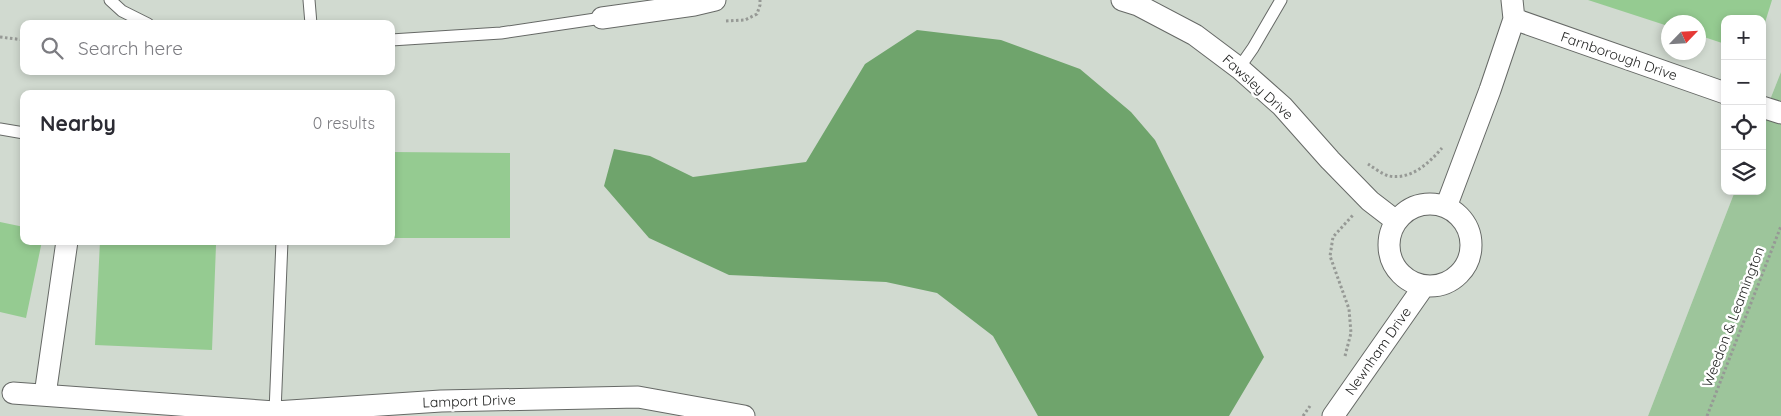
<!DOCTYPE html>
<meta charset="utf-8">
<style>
:root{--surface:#fff;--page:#f2f2f3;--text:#2b2b33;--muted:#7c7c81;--line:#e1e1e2}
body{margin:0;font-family:Quicksand,sans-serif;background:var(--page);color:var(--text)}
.controls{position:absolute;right:15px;top:15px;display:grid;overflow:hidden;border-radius:10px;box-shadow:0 2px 8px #0003}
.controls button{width:45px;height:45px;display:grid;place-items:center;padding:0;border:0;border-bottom:1px solid var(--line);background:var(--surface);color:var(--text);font:25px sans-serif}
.compass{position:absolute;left:1661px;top:15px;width:45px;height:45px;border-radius:50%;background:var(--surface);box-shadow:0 2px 8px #0003;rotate:65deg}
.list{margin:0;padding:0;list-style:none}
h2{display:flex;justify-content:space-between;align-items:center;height:65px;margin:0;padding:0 20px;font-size:21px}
h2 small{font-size:16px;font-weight:400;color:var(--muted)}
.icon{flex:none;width:28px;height:28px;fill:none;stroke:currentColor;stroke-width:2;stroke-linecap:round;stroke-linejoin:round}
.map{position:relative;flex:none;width:1781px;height:416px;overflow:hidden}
.search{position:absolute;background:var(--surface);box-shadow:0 2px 8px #0003;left:20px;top:20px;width:375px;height:55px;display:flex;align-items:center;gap:12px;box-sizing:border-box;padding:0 18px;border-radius:10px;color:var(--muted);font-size:19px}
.panel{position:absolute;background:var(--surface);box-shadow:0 2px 8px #0003;left:20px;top:90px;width:375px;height:155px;border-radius:10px}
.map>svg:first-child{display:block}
.built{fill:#d1dad0;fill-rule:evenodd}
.green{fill:#9dc59b}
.water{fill:#6fa46c}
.building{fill:#95cb91}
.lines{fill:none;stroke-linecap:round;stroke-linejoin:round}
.lane-casing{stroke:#666966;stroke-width:13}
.street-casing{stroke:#666966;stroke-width:23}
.path{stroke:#969995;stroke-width:3;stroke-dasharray:2.5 2.5;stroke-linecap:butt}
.lane{stroke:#fff;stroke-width:11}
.street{stroke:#fff;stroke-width:21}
.labels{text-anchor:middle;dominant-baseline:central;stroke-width:5;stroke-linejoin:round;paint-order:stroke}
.street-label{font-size:14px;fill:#222322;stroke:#fff}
</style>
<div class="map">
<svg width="1781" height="416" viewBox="0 0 1781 416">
<rect width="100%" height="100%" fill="#e0e4df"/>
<path class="built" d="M 0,0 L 1781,0 L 1781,72 L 1762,120 L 1762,19 L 1725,19 L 1725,191 L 1735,191 L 1648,416 L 0,416 ZM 1668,22 L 1698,22 L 1698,52 L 1668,52 ZM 24,24 L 391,24 L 391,71 L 24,71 ZM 24,94 L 391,94 L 391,241 L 24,241 Z"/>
<path class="green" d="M 1781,72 L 1781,416 L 1648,416 L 1735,191 L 1762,191 L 1762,120 Z"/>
<path class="water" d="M 917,30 L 1001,40 L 1080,69 L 1131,112 L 1155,140 L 1264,357 L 1229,416 L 1038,416 L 993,336 L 937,293 L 886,282 L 729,275 L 649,238 L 604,186 L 614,149 L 650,156 L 693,177 L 806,162 L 865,64 Z"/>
<path class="building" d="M 1588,0 L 1772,0 L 1763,29 L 1762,19 L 1725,19 L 1725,44 L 1698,35 L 1698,22 L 1668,22 L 1668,26 Z
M 391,152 L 510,153 L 510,238 L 391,238 Z
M 0,222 L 24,227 L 24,241 L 42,241 L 26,318 L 0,312 Z
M 100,241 L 216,245 L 212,350 L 95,345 Z"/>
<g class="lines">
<g class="lane-casing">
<path id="lane" d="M 110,0 L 122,11 L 148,24
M 309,0 L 311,24
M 391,40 L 501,33 L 602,18
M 1239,68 L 1253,48 L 1281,0
M 0,129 L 24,133
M 275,412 L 282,241"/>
</g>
<g class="street-casing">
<path id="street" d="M 1122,0 L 1138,5 L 1195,35 L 1239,68 L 1282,106 L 1330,160 L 1370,201 L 1396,221
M 602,18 L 694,5 L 715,0
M 1514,19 L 1725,93
M 1762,107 L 1781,113
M1389 245a41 41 0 1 1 82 0a41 41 0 1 1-82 0Z
M 1446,207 L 1490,90 L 1514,19 L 1512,0
M 13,393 L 275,412 L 441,401 L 638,397 L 744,416
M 45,395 L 67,241
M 1333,416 L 1424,286"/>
</g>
<path class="path" d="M 726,21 L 745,20 L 757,14 L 760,5 L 760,0
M 0,37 L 24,40
M 1368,164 C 1374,168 1382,174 1389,176 C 1411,180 1428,164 1442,148
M 1345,356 L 1351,333 L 1349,309 L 1330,256 L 1333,237 L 1353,215
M 1303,416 L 1310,406
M 1707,416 L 1781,226"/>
<use href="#lane" class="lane"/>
<use href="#street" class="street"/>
</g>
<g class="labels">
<g class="street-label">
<text transform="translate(1619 56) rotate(19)">Farnborough Drive</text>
<text transform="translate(1258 87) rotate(42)">Fawsley Drive</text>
<text transform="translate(1733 317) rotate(-69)">Weedon &amp; Leamington</text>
<text transform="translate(1378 351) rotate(-55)">Newnham Drive</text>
<text transform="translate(469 401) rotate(-2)">Lamport Drive</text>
</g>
</g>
</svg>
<div class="controls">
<button>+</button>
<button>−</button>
<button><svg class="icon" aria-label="locate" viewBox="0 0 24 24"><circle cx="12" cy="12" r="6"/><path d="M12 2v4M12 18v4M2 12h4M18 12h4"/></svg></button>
<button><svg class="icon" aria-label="layers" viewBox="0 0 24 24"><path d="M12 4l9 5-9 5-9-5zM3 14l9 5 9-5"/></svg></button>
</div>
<svg class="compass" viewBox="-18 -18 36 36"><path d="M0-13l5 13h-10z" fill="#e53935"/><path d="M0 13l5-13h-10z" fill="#7c7c81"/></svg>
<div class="search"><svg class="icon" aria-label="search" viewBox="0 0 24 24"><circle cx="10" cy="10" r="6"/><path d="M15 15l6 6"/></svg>Search here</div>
<section class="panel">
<h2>Nearby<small>0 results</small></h2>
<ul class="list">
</ul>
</section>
</div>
